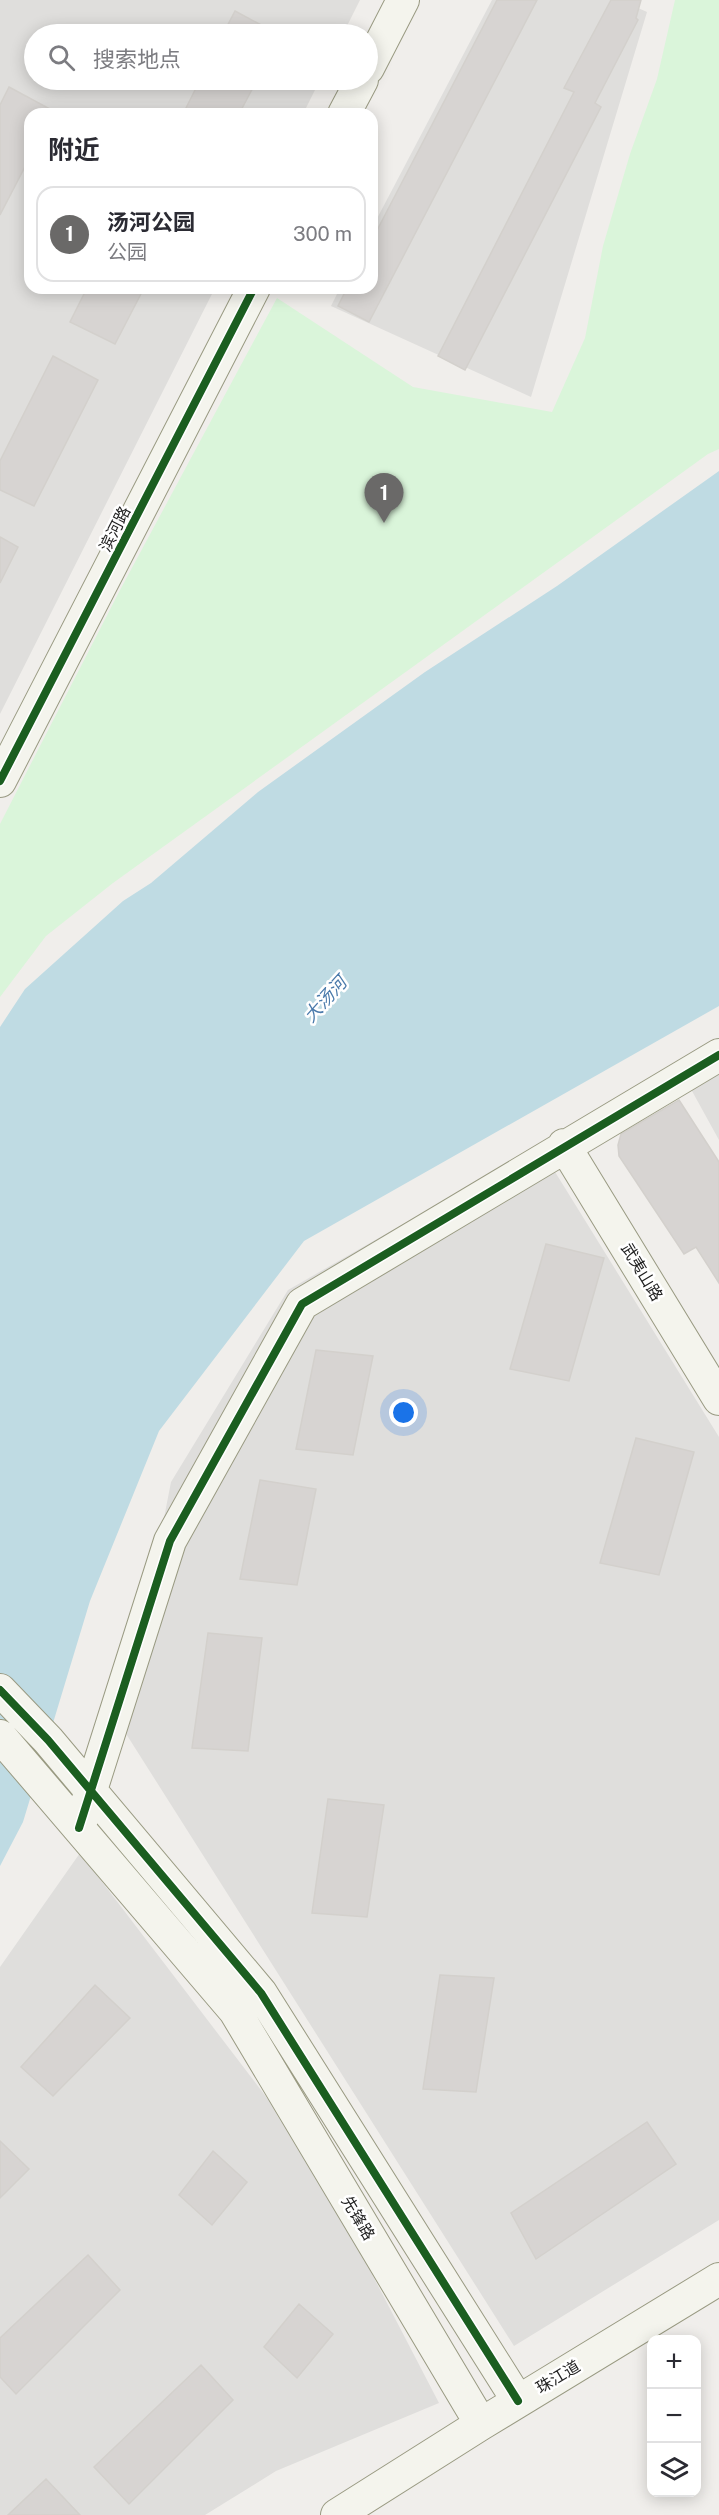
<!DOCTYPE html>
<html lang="zh">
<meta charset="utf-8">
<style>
:root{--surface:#fff;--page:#f2f2f3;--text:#2b2b33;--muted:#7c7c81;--line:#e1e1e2;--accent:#6a6968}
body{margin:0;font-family:"Public Sans","Noto Sans SC",sans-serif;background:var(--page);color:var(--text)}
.controls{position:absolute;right:18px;bottom:18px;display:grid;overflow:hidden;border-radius:12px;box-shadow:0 3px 15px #0003}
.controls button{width:54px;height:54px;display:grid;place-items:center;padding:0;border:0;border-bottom:2px solid var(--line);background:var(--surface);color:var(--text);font:30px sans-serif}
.you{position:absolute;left:404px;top:1413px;width:21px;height:21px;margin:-15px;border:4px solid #fff;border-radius:50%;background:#1a73e8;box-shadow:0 0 0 9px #1a73e833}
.badge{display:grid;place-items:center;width:39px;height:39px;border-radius:50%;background:var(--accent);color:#fff;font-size:20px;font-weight:700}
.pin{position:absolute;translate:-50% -50px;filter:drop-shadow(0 2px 3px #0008)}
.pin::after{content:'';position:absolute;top:32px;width:21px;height:18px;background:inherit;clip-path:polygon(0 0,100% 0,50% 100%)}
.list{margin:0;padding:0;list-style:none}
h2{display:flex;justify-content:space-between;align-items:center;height:78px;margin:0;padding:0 24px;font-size:26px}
h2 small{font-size:20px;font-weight:400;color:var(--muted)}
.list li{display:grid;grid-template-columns:39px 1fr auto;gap:18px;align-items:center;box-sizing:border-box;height:96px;margin:0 12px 12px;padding:0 12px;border:2px solid var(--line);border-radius:18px}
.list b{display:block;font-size:22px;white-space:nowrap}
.list p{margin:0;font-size:20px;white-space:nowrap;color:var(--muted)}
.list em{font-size:20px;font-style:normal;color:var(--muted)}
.icon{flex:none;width:33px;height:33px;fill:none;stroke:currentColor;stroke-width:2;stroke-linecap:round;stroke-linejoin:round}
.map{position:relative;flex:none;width:719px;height:2515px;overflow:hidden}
.search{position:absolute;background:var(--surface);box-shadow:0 3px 15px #0003;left:24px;top:24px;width:354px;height:66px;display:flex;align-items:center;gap:15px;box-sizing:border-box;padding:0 21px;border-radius:33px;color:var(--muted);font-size:22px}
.panel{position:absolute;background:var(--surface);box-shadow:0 3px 15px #0003;left:24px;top:108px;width:354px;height:186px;border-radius:18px}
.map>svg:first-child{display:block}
.residential{fill:#dfdedc}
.park{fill:#daf5da}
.water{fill:#bfdbe3}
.building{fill:#d7d4d2;stroke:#d3d0cc;stroke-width:1.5}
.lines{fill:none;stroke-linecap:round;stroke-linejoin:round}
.secondary-casing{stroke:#999a82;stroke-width:34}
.secondary{stroke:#f4f4ed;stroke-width:32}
.cycleway-casing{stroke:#fff;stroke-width:11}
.cycleway{stroke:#1b5e20;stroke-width:8}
.labels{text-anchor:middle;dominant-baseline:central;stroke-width:5;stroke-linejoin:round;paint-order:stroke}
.street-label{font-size:16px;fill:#222;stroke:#fff}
.water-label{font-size:18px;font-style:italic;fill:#4a7aab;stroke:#fff}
</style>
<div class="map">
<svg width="719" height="2515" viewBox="0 0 719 2515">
<rect width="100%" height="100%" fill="#f0eeeb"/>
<path class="residential" d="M 0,0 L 360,0 L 343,34 L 34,34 L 34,80 L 320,80 L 303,114 L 30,114 L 30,288 L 215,288 L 0,714 Z
M 492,0 L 620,0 L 647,12 L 531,397 L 331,306 L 340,288 L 372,288 L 372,228 Z
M 719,1038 L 719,1140 L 676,1062 Z
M 539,1146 L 719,1437 L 719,2220 L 514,2346 L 123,1729 L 171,1482 L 288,1290 Z
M 80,1853 L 277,2111 L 361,2253 L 439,2403 L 276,2471 L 205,2515 L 0,2515 L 0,1967 Z"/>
<path class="park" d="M 675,0 L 719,0 L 719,449 L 708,454 L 113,883 L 46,936 L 0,997 L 0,824 L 119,592 L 277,298 L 413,387 L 552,412 L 585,338 L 603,246 L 630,154 L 657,79 Z"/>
<path class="water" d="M 719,471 L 719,1006 L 304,1241 L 159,1431 L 90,1601 L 23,1822 L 0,1866 L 0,1027 L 25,989 L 123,901 L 151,883 L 258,792 L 425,672 L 557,586 Z"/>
<path class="building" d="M 497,0 L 537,0 L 369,322 L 338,306 L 347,288 L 372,288 L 372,240 Z
M 611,0 L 641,0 L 636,18 L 638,20 L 595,103 L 601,107 L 465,370 L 438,356 L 574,92 L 564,88 Z
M 235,11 L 278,34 L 223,34 Z
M 200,80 L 257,80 L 239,114 L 183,114 Z
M 9,87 L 59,114 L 30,114 L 30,157 L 0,215 L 0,105 Z
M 87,288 L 144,288 L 115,344 L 70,322 Z
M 53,356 L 98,380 L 34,506 L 0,490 L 0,461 Z
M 0,537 L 18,547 L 0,583 Z
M 679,1100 L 719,1162 L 719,1283 L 696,1247 L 684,1254 L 619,1156 L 618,1145 L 621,1134 Z
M 546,1244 L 604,1258 L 569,1381 L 510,1369 Z
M 316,1350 L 373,1356 L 353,1455 L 296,1449 Z
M 636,1438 L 694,1452 L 659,1575 L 600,1563 Z
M 260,1480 L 316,1489 L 297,1585 L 240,1579 Z
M 208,1633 L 262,1638 L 248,1751 L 192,1748 Z
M 328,1799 L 384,1805 L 367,1917 L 312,1913 Z
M 440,1975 L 494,1978 L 476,2092 L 423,2089 Z
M 95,1985 L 130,2018 L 53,2096 L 21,2067 Z
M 647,2122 L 676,2164 L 536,2259 L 511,2213 Z
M 0,2141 L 29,2169 L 0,2198 Z
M 213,2151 L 247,2182 L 212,2225 L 179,2195 Z
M 88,2255 L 120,2290 L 16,2394 L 0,2377 L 0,2338 Z
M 299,2304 L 333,2334 L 297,2378 L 264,2347 Z
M 201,2365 L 233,2400 L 129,2504 L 94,2467 Z
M 46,2479 L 80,2515 L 8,2515 Z"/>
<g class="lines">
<g class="secondary-casing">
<path id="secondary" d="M 368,68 L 403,0
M 344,114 L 362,80
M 0,781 L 254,288
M 564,1145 L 719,1399
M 0,1690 L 48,1740 L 261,1993 L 518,2401
M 0,1736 L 235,2011 L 481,2424
M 79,1828 L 170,1541 L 302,1304 L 719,1055
M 337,2515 L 481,2424 L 719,2279"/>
</g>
<use href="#secondary" class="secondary"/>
<g class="cycleway-casing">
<path id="cycleway" d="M 0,781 L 254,288
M 0,1690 L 48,1740 L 261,1993 L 518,2401
M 79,1828 L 170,1541 L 302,1304 L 719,1055"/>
</g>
<use href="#cycleway" class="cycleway"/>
</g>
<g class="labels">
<g class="street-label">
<text transform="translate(115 529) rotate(-63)">滨河路</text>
<text transform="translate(642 1272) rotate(59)">武夷山路</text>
<text transform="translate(358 2218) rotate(59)">先锋路</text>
<text transform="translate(558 2377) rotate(-31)">珠江道</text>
</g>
<g class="water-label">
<text transform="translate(325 999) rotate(-48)">大汤河</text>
</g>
</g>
</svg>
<div class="controls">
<button>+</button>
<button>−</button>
<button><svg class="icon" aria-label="layers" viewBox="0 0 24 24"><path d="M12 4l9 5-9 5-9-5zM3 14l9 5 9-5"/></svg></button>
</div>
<div class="you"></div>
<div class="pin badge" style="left:384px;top:523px">1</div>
<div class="search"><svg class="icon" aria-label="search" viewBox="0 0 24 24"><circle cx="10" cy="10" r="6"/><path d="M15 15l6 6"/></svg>搜索地点</div>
<section class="panel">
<h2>附近<small></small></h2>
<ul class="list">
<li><span class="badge">1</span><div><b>汤河公园</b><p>公园</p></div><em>300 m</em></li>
</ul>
</section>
</div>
